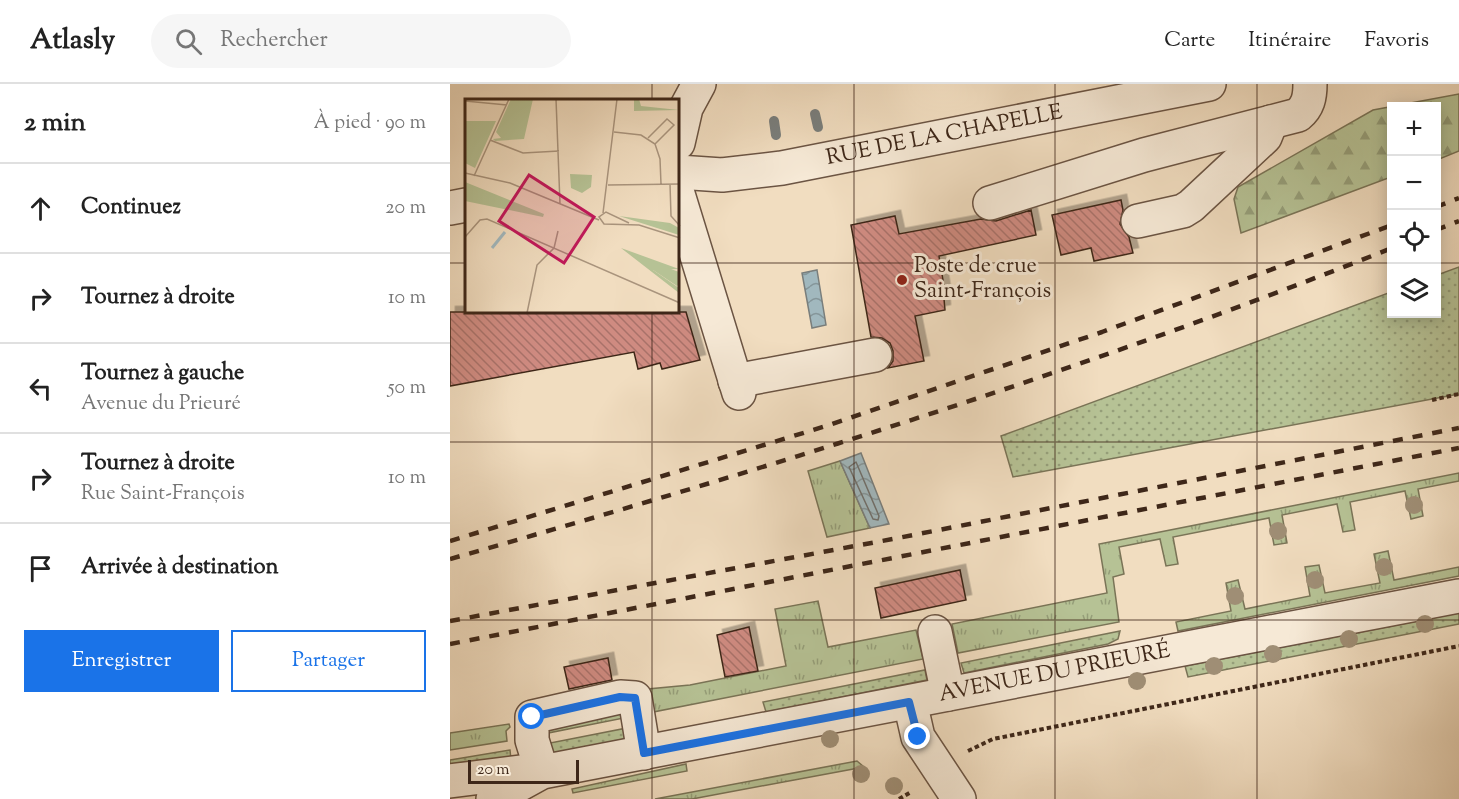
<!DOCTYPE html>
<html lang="fr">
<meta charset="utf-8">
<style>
:root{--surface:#fff;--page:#f6f6f6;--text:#222;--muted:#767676;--line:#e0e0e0;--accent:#1a73e8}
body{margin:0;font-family:"Sorts Mill Goudy",serif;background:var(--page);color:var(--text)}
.controls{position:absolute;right:18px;top:18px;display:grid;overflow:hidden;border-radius:0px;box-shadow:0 3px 15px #0003}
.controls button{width:54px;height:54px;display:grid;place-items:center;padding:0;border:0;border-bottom:2px solid var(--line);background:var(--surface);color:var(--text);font:30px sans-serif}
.scale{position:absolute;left:18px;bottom:15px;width:111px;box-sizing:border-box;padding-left:6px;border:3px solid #3e2719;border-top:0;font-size:16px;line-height:21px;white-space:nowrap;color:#3e2719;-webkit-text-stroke:4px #f6e9d6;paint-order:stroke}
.stop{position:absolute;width:18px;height:18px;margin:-14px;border:4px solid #1a73e8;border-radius:50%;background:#fff}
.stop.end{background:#1a73e8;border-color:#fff;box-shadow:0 2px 6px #0008}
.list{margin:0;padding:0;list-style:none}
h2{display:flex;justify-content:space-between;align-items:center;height:78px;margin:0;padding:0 24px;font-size:26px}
h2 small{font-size:20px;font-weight:400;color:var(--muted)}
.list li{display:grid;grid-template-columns:39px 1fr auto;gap:18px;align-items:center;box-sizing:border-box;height:90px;padding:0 24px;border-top:2px solid var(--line)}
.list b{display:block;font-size:22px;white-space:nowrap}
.list p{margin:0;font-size:20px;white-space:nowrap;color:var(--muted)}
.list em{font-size:20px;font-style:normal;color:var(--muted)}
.actions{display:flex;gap:12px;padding:18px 24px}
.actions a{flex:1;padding:14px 0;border:2px solid var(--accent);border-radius:0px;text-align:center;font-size:21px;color:var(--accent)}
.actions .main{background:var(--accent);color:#fff}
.icon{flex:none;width:33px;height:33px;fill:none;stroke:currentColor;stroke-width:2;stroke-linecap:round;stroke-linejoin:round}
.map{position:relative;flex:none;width:1009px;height:715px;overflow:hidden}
header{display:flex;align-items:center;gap:36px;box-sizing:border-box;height:84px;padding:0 30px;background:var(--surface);border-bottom:2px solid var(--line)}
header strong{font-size:28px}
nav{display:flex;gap:33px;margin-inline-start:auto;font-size:21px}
.search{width:420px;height:54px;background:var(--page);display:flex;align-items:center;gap:15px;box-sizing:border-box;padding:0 21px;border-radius:33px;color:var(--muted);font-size:22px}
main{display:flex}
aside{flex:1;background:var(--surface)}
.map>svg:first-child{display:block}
.grass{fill:url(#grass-tufts);stroke:#7a7457;stroke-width:1.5}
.forest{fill:url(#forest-firs);stroke:#7a7457;stroke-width:1.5}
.garden{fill:url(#garden-dots);stroke:#7a7457;stroke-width:1.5}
.water{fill:url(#water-waves);stroke:#797e7c;stroke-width:1.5}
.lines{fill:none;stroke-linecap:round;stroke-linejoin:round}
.shore{stroke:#70706c;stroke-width:1.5}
.stream{stroke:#797e7c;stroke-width:10}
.building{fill:url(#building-back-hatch);stroke:#3e2719;stroke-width:1.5;filter:url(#shadow)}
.minor-casing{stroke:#6b5443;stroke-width:36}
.path{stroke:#3e2719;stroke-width:4;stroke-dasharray:4.5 3;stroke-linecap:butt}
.minor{stroke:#f6e9d6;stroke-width:33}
.rail{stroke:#3e2719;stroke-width:4.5;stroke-dasharray:10 10;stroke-linecap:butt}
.tree{fill:#9f8e75}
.route{stroke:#1a73e8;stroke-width:8}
.grid{fill:none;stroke:#3e2719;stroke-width:1.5;stroke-opacity:0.55}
.poi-dot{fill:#8f2418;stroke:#f6e9d6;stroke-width:2}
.labels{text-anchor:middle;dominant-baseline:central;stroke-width:6;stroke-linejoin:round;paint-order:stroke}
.street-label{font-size:22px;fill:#3e2719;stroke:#f6e9d6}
.poi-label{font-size:22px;fill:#3e2719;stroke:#f6e9d6;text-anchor:start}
.inset-river{fill:none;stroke:#a1b8be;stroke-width:3}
.inset-road{fill:none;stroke:#a9947d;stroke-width:1.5}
.view{fill:#c2185b;fill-opacity:0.15;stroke:#c2185b;stroke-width:3}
.inset-edge{fill:none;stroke:#3e2719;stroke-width:3}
</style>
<header>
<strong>Atlasly</strong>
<div class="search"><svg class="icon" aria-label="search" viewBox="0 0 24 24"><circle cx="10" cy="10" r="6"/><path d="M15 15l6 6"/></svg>Rechercher</div>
<nav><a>Carte</a><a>Itinéraire</a><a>Favoris</a></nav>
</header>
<main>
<aside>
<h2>2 min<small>À pied · 90 m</small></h2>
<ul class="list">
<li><svg class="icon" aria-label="ahead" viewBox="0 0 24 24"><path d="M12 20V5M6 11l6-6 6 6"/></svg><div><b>Continuez</b></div><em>20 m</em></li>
<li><svg class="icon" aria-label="right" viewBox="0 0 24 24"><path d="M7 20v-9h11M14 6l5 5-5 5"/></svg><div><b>Tournez à droite</b></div><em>10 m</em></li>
<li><svg class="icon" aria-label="left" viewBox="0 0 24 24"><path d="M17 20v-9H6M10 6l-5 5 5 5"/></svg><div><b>Tournez à gauche</b><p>Avenue du Prieuré</p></div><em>50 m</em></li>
<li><svg class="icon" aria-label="right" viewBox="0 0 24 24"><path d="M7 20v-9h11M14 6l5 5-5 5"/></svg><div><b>Tournez à droite</b><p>Rue Saint-François</p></div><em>10 m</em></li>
<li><svg class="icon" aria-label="arrive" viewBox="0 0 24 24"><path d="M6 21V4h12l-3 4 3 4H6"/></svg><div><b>Arrivée à destination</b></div></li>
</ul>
<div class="actions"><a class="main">Enregistrer</a><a>Partager</a></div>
</aside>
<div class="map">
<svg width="1009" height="715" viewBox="0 0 1009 715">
<defs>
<pattern id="grass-tufts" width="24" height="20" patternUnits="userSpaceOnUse" patternTransform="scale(1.5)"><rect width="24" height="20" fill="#b6c295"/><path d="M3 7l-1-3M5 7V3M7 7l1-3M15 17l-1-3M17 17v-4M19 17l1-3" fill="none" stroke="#959e79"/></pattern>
<pattern id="forest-firs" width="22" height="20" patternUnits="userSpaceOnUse" patternTransform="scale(1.5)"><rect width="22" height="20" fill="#b6c295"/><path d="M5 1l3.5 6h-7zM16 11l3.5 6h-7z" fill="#959e79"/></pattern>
<pattern id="garden-dots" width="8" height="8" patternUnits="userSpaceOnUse" patternTransform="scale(1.5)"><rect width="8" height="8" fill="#b6c295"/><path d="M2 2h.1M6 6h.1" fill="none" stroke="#959e79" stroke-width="1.8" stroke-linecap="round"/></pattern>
<pattern id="water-waves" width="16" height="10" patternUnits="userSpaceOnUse" patternTransform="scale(1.5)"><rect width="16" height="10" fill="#a1b8be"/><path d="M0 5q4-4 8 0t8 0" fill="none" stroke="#85969a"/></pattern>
<pattern id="building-back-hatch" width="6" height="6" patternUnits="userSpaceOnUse" patternTransform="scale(1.5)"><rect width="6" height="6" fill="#cf8b81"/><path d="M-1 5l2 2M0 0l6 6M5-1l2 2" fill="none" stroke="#a97269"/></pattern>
<filter id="shadow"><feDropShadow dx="5.5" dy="-5.5" stdDeviation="0" flood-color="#0004"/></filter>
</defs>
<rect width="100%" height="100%" fill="#f1ddc0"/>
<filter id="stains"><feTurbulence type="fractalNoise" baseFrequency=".00333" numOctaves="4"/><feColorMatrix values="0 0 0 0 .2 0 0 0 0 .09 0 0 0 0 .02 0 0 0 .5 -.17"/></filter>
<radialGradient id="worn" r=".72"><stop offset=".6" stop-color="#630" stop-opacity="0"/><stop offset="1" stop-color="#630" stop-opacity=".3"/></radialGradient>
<path class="grass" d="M 390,377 L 420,444 L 377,453 L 358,387 Z
M 1009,389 L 1009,397 L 968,405 L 973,432 L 961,435 L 955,407 L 900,418 L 905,446 L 893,448 L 887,420 L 832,431 L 837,459 L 824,461 L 819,434 L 723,453 L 728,480 L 716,482 L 710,455 L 669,463 L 674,490 L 663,493 L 669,538 L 508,569 L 502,540 L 657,509 L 649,460 Z
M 938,467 L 944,496 L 1009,483 L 1009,492 L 728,547 L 726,538 L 781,527 L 776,499 L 788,496 L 795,525 L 860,512 L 855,483 L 869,481 L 875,509 L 930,499 L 924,470 Z
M 368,517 L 378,563 L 466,546 L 473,575 L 203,628 L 198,605 L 240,601 L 336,582 L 325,525 Z
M 172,623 L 174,634 L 98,649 L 96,638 Z
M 59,640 L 60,643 L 56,647 L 57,657 L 0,666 L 0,649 Z
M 407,677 L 414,683 L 242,715 L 205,715 Z
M 236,680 L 237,687 L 123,709 L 122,705 Z"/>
<path class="forest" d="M 1009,10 L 1009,67 L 987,76 L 986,22 L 942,22 L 941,93 L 791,149 L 784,115 L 788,103 L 923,26 Z"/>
<path class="garden" d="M 1009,183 L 1009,310 L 563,393 L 551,352 L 941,208 L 942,230 L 986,230 L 987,191 Z
M 1009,529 L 1009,540 L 738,593 L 735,582 Z
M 670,547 L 668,555 L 658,560 L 514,589 L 511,579 Z
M 475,586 L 477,596 L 316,628 L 313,618 Z
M 177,644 L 179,654 L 103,670 L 100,659 Z
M 60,666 L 61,676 L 0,687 L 0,676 Z"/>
<path class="water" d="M 367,186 L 376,241 L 362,244 L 352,189 Z
M 411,369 L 439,440 L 420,444 L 390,377 Z"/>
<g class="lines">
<path class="shore" d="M 406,378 L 429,432 L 428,436 L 423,435 L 399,383 Z"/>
<path class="stream" d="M 365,30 L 368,43
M 324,37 L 326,51"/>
</g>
<path class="building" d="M 671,116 L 673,126 L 670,140 L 679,153 L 683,169 L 644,177 L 641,164 L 611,171 L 602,131 Z
M 581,126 L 586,151 L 489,172 L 496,214 L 494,215 L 495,226 L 465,232 L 474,277 L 438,284 L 443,277 L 443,267 L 440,259 L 432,254 L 421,253 L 401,141 L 445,132 L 449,150 L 531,135 L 546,137 Z
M 0,228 L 236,228 L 250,276 L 212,285 L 210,279 L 188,285 L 184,268 L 0,302 Z
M 510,486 L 516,516 L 431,534 L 425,504 Z
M 299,543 L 308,587 L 275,593 L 267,551 Z
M 158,574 L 162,596 L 119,605 L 114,583 Z"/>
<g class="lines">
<g class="minor-casing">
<g id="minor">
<path d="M 228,59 L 236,24 L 249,0"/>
<path id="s1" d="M 228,88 L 272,91 L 332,84 L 759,0"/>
<path d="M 228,110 L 289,309"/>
<path d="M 540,119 L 694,71 L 848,31 C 858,23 860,13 860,0"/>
<path d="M 0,124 L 16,121"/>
<path d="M 688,137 L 733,127 L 741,122 L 815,53 L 821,38"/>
<path d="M 285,297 L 425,271"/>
<path d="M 485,548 L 498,610"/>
<path d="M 460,618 L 468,653 L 509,715"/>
<path d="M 92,688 L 82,656 L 82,633 L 170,613 L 185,614 L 194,669"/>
<path d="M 0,697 L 78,687"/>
<path id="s2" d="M 43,715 L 92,688 L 1009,512"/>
</g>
</g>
<path class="path" d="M 982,316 L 1009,310
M 518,667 L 543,655 L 1009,562
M 449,715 L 461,708"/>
<use href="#minor" class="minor"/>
<path class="rail" d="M 986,123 L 1009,114
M 986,146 L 1009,137
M 0,457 L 376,342 L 652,248 L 942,141
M 0,475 C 318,385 635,286 942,164
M 0,537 L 448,454 L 1009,344
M 0,560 L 1009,364"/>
</g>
<g class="tree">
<circle cx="964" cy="421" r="9"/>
<circle cx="828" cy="447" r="9"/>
<circle cx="934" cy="483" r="9"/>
<circle cx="865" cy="496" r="9"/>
<circle cx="785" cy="512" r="9"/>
<circle cx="975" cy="540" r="9"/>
<circle cx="899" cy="555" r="9"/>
<circle cx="823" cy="570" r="9"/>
<circle cx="764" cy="582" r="9"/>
<circle cx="687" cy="597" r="9"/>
<circle cx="380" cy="655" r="9"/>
<circle cx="411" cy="690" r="9"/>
<circle cx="444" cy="702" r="9"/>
</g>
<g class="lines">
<path class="route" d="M 82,633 L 170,613 L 185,614 L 194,669 L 459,618 L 468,653"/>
</g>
<path class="grid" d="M 202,0 L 202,16M 404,0 L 404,715M 605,0 L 605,715M 807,0 L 807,715M 0,179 L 16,179M 228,179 L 942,179M 986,179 L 1009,179M 202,228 L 202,715M 0,358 L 1009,358M 0,536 L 1009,536"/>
<circle class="poi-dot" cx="452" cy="196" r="6"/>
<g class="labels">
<g class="street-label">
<text stroke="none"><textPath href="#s1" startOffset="270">RUE DE LA CHAPELLE</textPath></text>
<text stroke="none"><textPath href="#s2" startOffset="578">AVENUE DU PRIEURÉ</textPath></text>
</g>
<g class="poi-label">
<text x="464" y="183">Poste de crue<tspan x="464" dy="25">Saint-François</tspan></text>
</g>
</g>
<g transform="translate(15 15)">
<rect width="214" height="214" fill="#f1ddc0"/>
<path d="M 46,0 L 68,0 L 59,40 L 30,42 L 28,40 L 36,39 L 31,33 ZM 169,0 L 174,0 L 176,7 L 214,11 L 169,12 ZM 0,22 L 31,22 L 10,69 L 0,64 ZM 105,75 L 127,76 L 126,88 L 117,94 L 106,89 ZM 156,149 L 214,170 L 188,171 L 214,189 L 214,194 Z" fill="#b6c295"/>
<path d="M 154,117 L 205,124 L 214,129 L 214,136 Z" fill="#b6c295"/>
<path d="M 0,83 L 79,115 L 78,118 L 0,102 ZM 190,164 L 214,173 L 214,185 L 212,187 L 188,171 Z" fill="#b6c295"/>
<path class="inset-river" d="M 27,149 L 40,133"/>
<path class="inset-road" d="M 91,0 L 95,105M 0,2 L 42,6M 149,33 L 176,36 L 190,45 L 195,60 L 196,85M 183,39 L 202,20 L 209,26 L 190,45M 25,41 L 58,54 L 94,52M 0,74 L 45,84 L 134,121M 9,77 L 44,0M 205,85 L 206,117 L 215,127M 143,86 L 215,85M 138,114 L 152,0M 164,124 L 141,113 L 134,118 L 139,125 L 174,126 L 215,139M 0,138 L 15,121 L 22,120 L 215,204M 62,214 L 72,166 L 89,149 L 93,132"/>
<path class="view" d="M 64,76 L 129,118 L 99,164 L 34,122 Z"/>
<rect width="214" height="214" class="inset-edge"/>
</g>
<rect width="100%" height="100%" filter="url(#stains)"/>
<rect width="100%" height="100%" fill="url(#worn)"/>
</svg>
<div class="controls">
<button>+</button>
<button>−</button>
<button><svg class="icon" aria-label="locate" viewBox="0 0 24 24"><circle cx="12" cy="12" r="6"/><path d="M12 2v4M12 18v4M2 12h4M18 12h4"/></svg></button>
<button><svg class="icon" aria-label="layers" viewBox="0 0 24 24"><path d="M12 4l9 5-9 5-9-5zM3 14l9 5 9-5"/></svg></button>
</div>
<div class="scale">20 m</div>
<div class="stop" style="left:82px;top:633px"></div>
<div class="stop end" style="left:468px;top:653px"></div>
</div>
</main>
